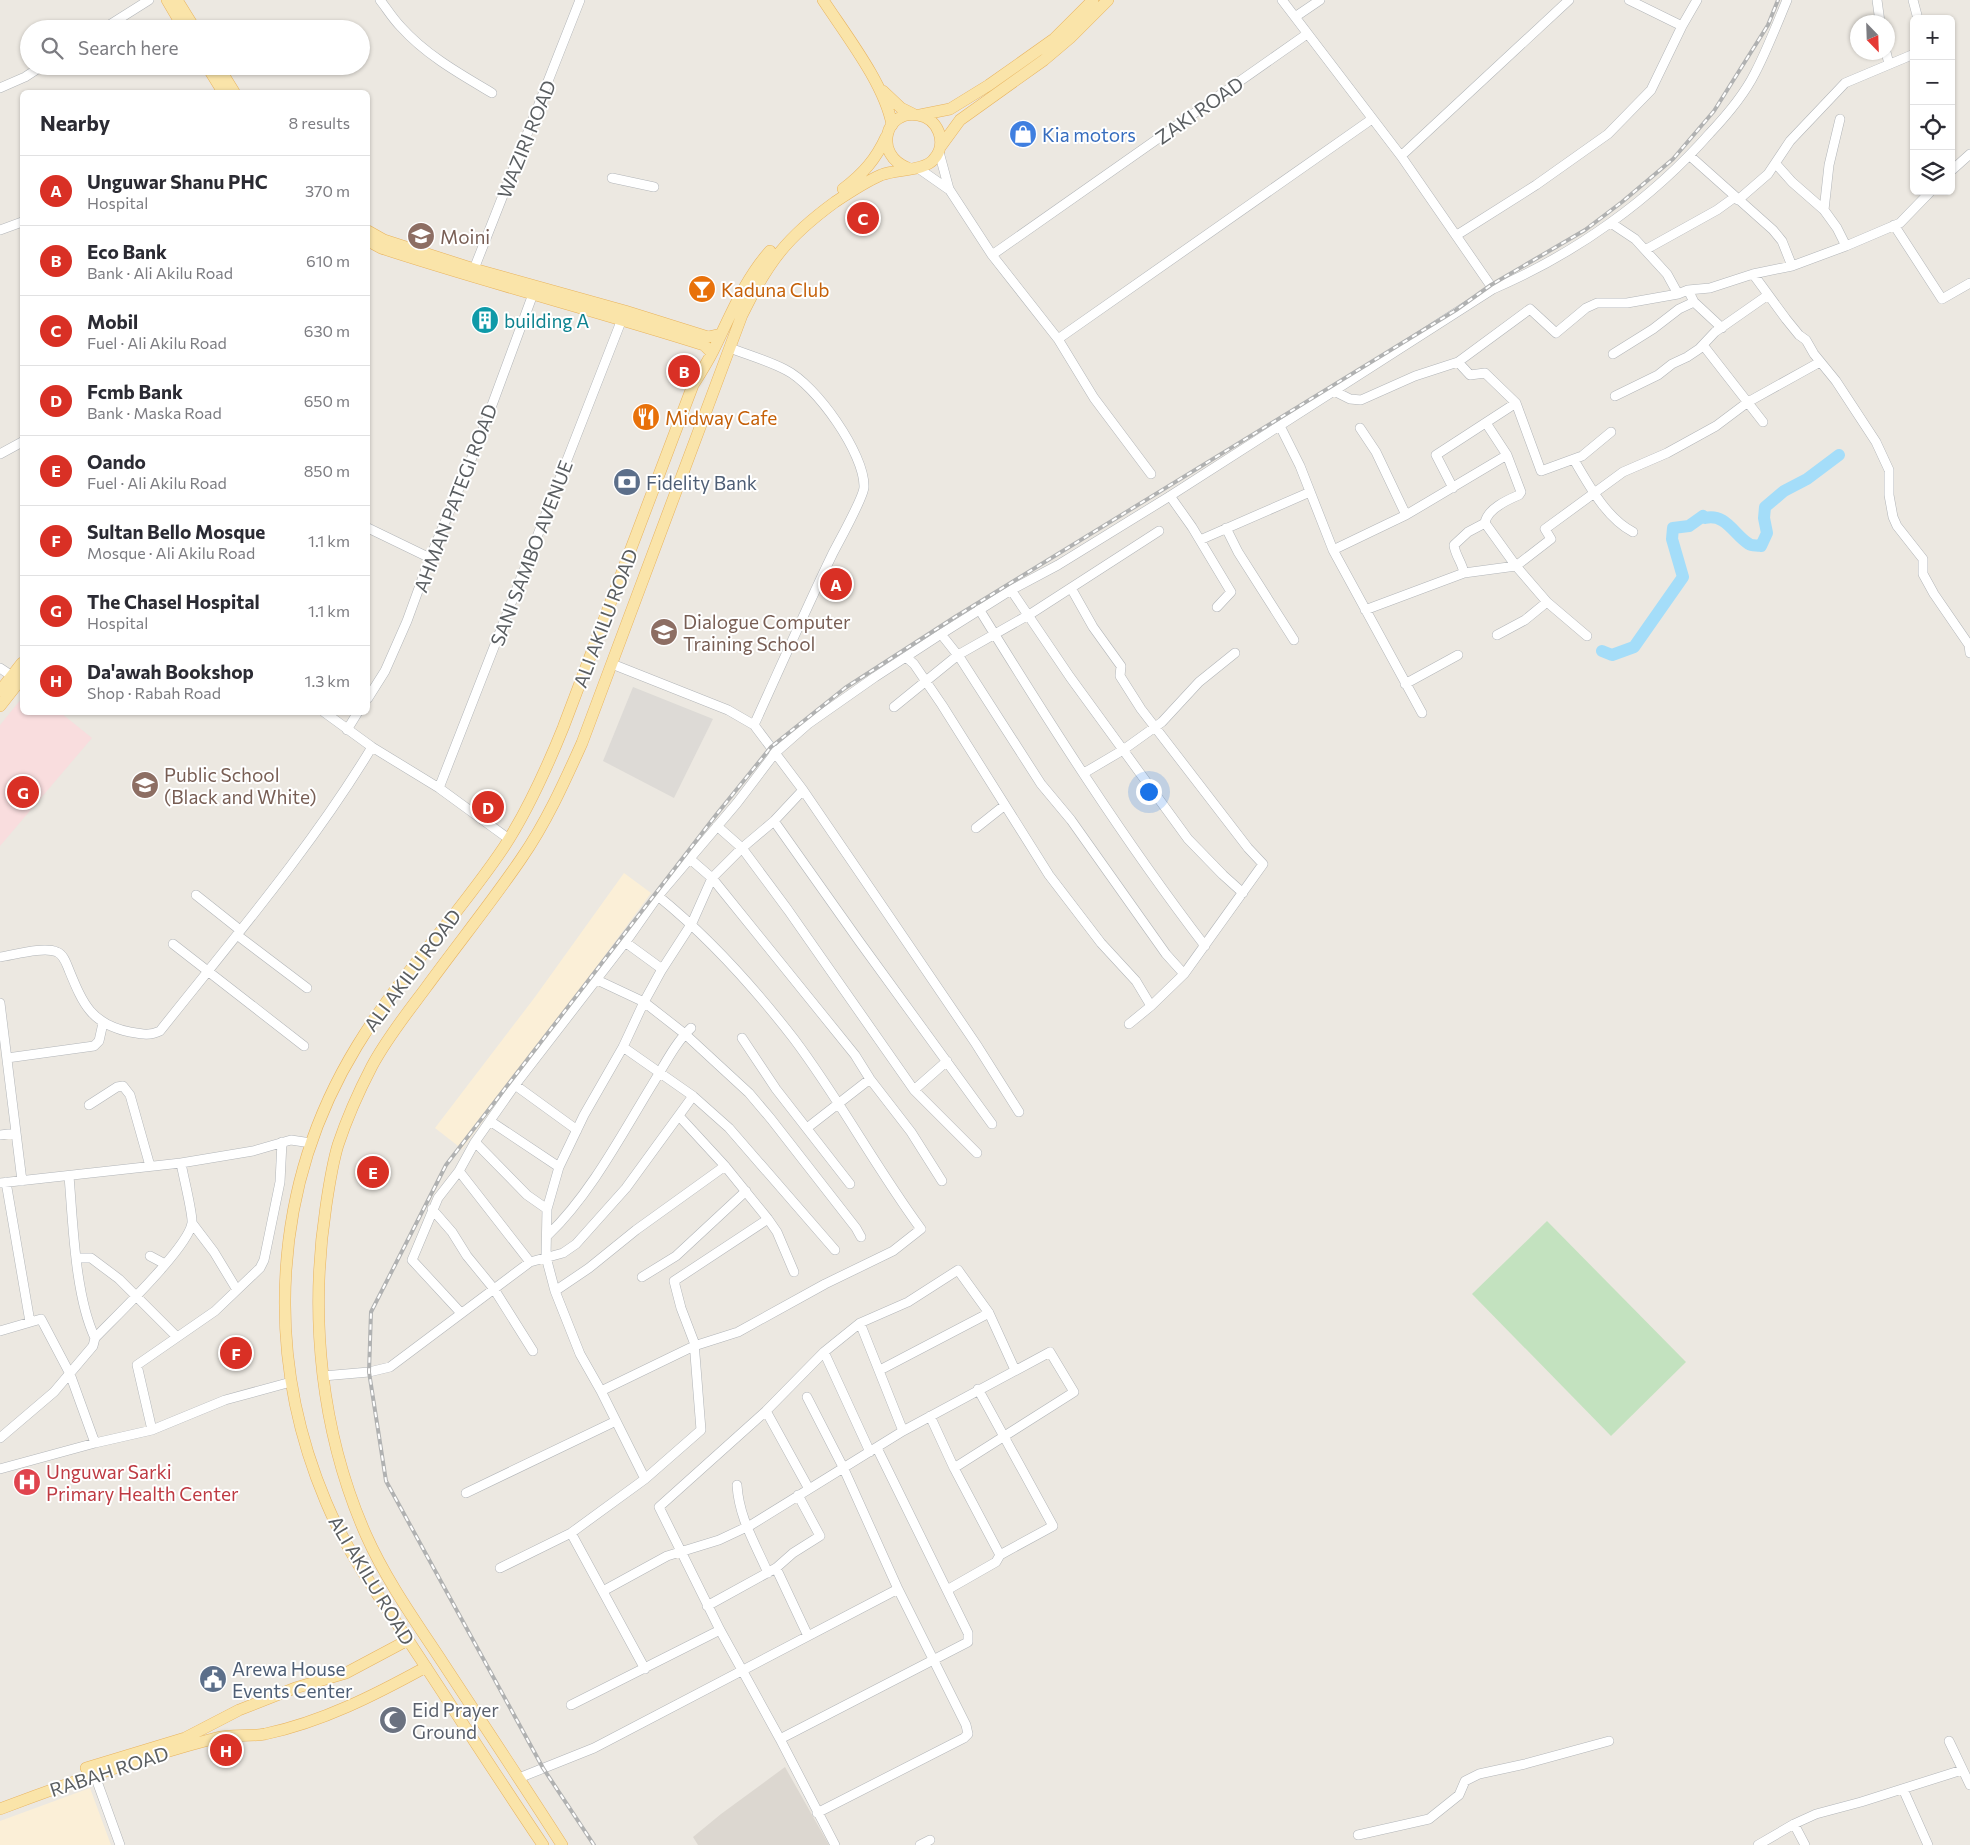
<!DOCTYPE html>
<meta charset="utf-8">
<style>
:root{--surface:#fff;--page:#f2f2f3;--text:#2b2b33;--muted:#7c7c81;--line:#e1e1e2;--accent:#d93025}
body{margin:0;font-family:Commissioner,sans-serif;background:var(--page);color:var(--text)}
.controls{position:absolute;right:15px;top:15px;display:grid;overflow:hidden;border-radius:8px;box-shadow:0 1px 4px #0004}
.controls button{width:45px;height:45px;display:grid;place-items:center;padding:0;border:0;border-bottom:1px solid var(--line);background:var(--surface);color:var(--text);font:25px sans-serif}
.compass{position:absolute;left:1850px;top:15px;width:45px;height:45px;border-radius:50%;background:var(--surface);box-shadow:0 1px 4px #0004;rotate:157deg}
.you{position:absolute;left:1148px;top:791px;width:18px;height:18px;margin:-12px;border:4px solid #fff;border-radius:50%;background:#1a73e8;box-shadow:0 0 0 8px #1a73e833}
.badge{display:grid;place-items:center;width:32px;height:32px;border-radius:50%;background:var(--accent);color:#fff;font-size:16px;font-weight:700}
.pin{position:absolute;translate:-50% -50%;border:2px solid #fff;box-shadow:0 1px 5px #0006}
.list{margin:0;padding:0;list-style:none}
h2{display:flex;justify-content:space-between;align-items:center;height:65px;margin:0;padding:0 20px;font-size:21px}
h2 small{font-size:16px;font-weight:400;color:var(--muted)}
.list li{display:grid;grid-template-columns:32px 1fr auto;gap:15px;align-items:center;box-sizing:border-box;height:70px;padding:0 20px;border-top:1px solid var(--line)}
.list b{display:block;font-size:19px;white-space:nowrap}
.list p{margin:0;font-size:16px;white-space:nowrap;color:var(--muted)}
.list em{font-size:16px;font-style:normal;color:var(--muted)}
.icon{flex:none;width:28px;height:28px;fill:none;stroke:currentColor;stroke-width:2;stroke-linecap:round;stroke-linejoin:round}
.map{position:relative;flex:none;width:1970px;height:1845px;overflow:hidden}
.search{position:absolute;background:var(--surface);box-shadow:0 1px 4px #0004;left:20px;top:20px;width:350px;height:55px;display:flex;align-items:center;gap:12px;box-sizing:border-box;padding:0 18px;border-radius:28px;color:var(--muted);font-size:19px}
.panel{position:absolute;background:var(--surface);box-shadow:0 1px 4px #0004;left:20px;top:90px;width:350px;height:625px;border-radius:8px}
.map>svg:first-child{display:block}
.commercial{fill:#fbefd7}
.industrial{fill:#dddad6}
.education{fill:#dcd7d0}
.medical{fill:#f9ddde}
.green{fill:#c3e2bf}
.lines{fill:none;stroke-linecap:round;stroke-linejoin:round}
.river{stroke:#a4ddf9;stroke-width:12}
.minor-casing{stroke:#b2b5b8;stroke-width:10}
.major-casing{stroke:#e8b35e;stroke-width:12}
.minor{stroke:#fff;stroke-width:9}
.major{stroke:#fae4a9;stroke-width:11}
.rail-casing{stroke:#b0b1b1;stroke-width:4}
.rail{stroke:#fff;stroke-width:2;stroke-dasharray:5.5;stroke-linecap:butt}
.labels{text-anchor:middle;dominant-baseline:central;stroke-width:4;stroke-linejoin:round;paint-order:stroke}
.street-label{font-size:19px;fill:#5a5e61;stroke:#fff}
.shop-label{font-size:19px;fill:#366cbe;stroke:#fff;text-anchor:start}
.education-label{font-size:19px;fill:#785e54;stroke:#fff;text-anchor:start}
.food-label{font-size:19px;fill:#c56008;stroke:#fff;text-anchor:start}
.culture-label{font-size:19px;fill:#0d838f;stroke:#fff;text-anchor:start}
.service-label{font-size:19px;fill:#4e5e75;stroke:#fff;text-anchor:start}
.health-label{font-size:19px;fill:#be3a42;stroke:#fff;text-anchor:start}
.worship-label{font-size:19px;fill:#5b616d;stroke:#fff;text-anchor:start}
</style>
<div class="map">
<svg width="1970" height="1845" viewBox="0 0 1970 1845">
<rect width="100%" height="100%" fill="#ece8e1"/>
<path class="commercial" d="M 624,873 L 651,893 L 462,1149 L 435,1128 L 535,997 Z
M 90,1788 L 111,1845 L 0,1845 L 0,1821 Z"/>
<path class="industrial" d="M 633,687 L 713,719 L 674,798 L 603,761 Z"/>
<path class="education" d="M 785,1767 L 829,1845 L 698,1845 L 693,1837 L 721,1814 Z"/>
<path class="medical" d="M 22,698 L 22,712 L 61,713 L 92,738 L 0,846 L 0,725 Z"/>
<path class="green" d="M 1547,1221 L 1686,1362 L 1611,1436 L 1472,1294 Z"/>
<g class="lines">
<path class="river" d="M 1602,651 L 1612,655 L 1634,647 L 1683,577 L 1672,539 L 1673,528 L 1689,526 L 1703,516 L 1705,518 C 1726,513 1734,535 1749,544 C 1752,546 1757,545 1761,546 L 1767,533 L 1764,518 L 1765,507 L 1784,491 L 1807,479 L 1839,455"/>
<g class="minor-casing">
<path id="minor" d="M 380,0 C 387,9 393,19 401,27 C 426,55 460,74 492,93
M 1282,0 L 1401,156 L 1493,289
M 1629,0 L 1682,26
M 1877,0 L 1880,22
M 1913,0 L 1918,19
M 1295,17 L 1320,0
M 103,29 L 149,0
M 1886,52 L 1889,64
M 0,88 L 25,77 L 42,66
M 939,152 L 949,189 L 992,255 L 1058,339 L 1094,398 L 1151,474
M 1401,156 L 1569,0
M 1690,156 L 1773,230 L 1782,241 L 1792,266
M 1776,164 L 1792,182 L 1824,210 L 1837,228 L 1846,246
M 918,168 L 948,189
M 1951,171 L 1970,154
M 612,178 L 654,187
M 1738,200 L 1768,174 L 1790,141 L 1845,83 L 1914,54
M 1824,210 L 1829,165 L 1840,119
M 1611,223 L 1635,239 L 1667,274 L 1678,294
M 1894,225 L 1942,299 L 1970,283
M 0,230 L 22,222
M 1457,235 L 1536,185 L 1608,134 L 1651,90 L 1682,26 L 1697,0
M 1645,250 L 1717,210 L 1735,197
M 992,255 L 1307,34
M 472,274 L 580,0
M 1753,274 L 1786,319 L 1799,335 L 1806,340 L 1814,354 L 1836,381 L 1876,442 L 1889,470 L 1889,495 L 1893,517 L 1897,526 L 1923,559 L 1923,574 L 1934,594 L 1969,645 L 1970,653
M 1694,302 L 1722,328
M 1058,339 L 1372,119
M 1703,345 L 1763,422
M 730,348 C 748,355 769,361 786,370 C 816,385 865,454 864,487 C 864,497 838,543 832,555 C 805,611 780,668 754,725
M 1613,354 L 1653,329 L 1679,309 L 1694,302 L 1688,290
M 1458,362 L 1470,375 L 1485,373 L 1516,403 L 1541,471 L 1582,456 L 1611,432
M 1334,391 L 1350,399 L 1361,400 L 1415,376 L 1458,362 L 1530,309 L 1556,333 L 1586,308 L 1597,303 L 1627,303 L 1678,294 L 1688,290 L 1710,288 L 1753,274 L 1792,266 L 1846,246 L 1900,223 L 1931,191
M 1615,396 L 1658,375 L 1672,364 L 1687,357 L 1699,349 L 1715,332 L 1768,295
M 1280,426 L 1300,466 L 1333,550 L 1422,713
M 1360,428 L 1376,452 L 1406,515
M 0,454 L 22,442
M 1574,460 C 1589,485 1606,518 1633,532
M 1453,488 L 1436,455 L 1516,403
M 1170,496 L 1192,527 L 1231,592 L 1217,607
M 1485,523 L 1516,566 L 1551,539 L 1545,529 L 1623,472 L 1667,453 L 1716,426 L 1748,402 L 1820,362
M 368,528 L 430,558
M 1226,528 L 1238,552 L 1294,640
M 1200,540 L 1310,492
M 1333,550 L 1406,515 L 1507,455
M 1464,573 L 1516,566 L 1547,602 L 1587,636
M 1071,588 L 1093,627 L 1121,666 L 1120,676 L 1141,709 L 1248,848 L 1263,864 L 1184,974 L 1151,1006 L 1129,1024
M 1011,590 L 1070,677 L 1188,839 L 1223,875 L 1243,893
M 979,609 C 1050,724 1123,839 1205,946
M 1365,610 L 1464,573 C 1462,562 1455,555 1454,545 L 1468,532 L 1485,523 C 1487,509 1507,500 1519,495 L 1521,492 L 1507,455 L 1486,423
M 941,634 L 960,658 L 1041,784 L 1071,820 L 1166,954 L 1184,974
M 1497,635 L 1525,620 L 1547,602
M 906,657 L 914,664 L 942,705 L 1049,875 L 1101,943 L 1136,981 L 1151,1006
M 612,664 L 728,710 L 754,725 L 803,790 L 887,913 L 976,1044 L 1019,1112
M 0,668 L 12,676
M 1405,684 L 1458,655
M 368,698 L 385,671 L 407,621 L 430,558 L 478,443 L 533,294
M 894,707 L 958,655 L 1032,613 L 1159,531
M 324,712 L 372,747 L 439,788 L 509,839
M 347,730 L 358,712
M 1084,773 L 1123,750 L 1162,722 L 1199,682 L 1235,653
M 439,788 L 622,319
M 774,821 L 859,941 L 992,1124
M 717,826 L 742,848 L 788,910 L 914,1090 L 977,1153
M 976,828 L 1005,805
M 689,858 L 712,878 L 855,1055 L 870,1079 L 911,1132 L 942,1181
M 196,895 L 240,930
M 237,935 L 307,988
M 625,942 L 662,969
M 173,944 L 304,1046
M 0,957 C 14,955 44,946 57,952 C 64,955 66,963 69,970 C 83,1004 91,1024 130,1032 C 141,1034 150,1036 160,1031 C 233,939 311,848 372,747
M 595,979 L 644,1002 L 685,1034 L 724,1070 L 749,1093 L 771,1119 L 856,1228 L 861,1237
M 0,1003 L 22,1181
M 742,1038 L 776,1089 L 850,1184
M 623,1047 L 693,1096 L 729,1128 L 835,1250
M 7,1058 L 94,1046 L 99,1041 L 103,1023
M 515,1085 L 577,1130
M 914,1090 L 947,1061
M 89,1105 L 117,1087 L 123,1086 L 130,1095 L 150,1166
M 679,1116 L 725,1166 L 768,1219 L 777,1232 L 794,1272
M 490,1121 L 559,1167
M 807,1128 L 870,1079
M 0,1135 L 16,1133
M 282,1142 L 280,1182 L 264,1260 L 260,1268 L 215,1311 L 137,1365 L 152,1430 L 225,1400 L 291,1382
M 475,1142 L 527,1195 L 547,1209
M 459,1171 L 530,1262
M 69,1176 C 73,1223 75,1296 95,1338
M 6,1182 L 30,1322
M 0,1183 L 181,1163 L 253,1151 L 291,1140 L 311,1143
M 432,1209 L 452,1232 L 467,1256 L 494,1289 L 533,1351
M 192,1223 L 214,1252 L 237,1290
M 548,1235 C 590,1195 622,1134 652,1085 C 664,1066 675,1043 691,1028
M 150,1256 L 165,1264
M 77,1258 L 91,1258 L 119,1279 L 177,1337
M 642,1277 L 676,1256 L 746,1191
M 555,1291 L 589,1268 L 636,1230 L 725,1166
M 461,1313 L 412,1260 L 438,1198 L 459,1171 L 475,1142 L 515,1085 L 630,936 L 658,896 L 737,803 L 775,753 L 808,724 L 875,677 L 941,634 L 1011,590 L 1058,565 L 1170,496 L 1493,289 C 1575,254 1651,200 1710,133 C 1727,115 1744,95 1755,73 C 1767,50 1777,24 1787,0
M 860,1323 L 903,1431
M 0,1331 L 41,1319 L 70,1374 L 95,1443
M 824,1352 L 870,1452
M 880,1370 L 989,1313
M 323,1376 L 369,1372 L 390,1367 L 530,1262 L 563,1253 L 576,1244 L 626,1188 L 693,1096
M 601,1391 L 694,1346 L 738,1332 L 825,1284 L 893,1251 L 921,1229 C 876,1168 840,1100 794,1039 C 753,986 711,939 658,896
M 807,1397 L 843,1467 L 898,1589 L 966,1725 L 968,1734 L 964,1738 L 817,1813
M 766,1411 L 809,1489
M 930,1416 L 954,1468 L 1000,1555
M 0,1438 L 54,1392 L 93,1346 L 95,1338 C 115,1317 188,1248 192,1223 C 193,1214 183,1175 181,1163
M 0,1469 L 95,1443 L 152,1430
M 645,1479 L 601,1391 L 580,1354 L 555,1291 L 546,1257 L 547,1209 L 559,1167 L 584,1115 L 623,1047 L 644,1002 L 661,971 L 692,923 L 712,878 L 742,848 L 774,821 L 803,790
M 737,1485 C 739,1518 755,1543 768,1573
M 466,1493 L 616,1421
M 571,1533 L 645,1669
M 500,1568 L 571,1533 L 645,1479 L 701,1430 L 694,1342 L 681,1308 L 674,1281 L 768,1219
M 776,1568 L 808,1636
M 947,1590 L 996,1562 L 1000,1555 L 1053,1526 L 978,1389
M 603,1591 L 667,1556 L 719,1540 L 751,1525 L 903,1431 L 1050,1352 L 1074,1392 L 954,1468
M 707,1606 L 776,1568 L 793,1553 L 820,1536 L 798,1495
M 571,1705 L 720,1630
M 780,1739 L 968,1642 L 968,1633 L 877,1448
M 1949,1741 L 1970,1785
M 94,1773 L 120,1845
M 519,1778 L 594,1748 L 898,1589
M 1903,1789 L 1928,1845
M 1794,1824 L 1805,1845
M 1358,1835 L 1429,1819 L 1459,1795 L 1465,1781 L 1479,1774 L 1525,1764 L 1609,1741
M 835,1845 L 780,1739 L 720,1630 L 659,1507 L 766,1411 L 824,1352 L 860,1323 L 908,1302 L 958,1270 L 989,1313 L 1015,1370
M 920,1845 L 930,1840
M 1758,1845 L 1794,1824 L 1816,1814 L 1861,1802 L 1962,1770"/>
</g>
<g class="major-casing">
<path id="major" d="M 167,0 L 184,29
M 177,0 L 195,29
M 823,0 C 846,35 885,85 892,125
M 207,66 L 223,92
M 218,66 L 234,92
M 883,91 L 901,108 L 913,114
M 920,115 L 950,109 L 989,85 L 1054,39 L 1093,0
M 941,146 L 960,120 L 1044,60 L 1070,38 L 1108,0
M 843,189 C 863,174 876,159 886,137
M 368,231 L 384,240 L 474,269 L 625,311 L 708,337 L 721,334
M 368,241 L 381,248 C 488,283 597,311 704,345 L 712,353
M 0,691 L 22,663
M 0,706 L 22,678
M 86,1768 L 185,1738 L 239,1710 L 295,1688 L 346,1673 L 408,1640
M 0,1809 C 71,1782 143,1757 216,1738 C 232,1734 249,1737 265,1734 C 322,1722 375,1695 426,1667
M 543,1845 C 499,1780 457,1714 414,1649 C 383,1602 348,1555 326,1502 C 263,1353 272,1185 357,1046 C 400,975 458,916 504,847 C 528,810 546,770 563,728 L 693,385 C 700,374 707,363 713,351 C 730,317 744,280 770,251
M 562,1845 C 523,1784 483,1724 443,1663 C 416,1622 386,1580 366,1535 C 321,1433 309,1317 326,1206 C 329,1186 332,1165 338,1145 C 347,1118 359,1091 372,1066 C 387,1038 407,1013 425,989 C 457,945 491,903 521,859 C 546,823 564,783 582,743 L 742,315 C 768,262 787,237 835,202 C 850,192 865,182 881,175 C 897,169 925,171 934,159 C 948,143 938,118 918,115 C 885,109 873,155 908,168"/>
</g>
<use href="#minor" class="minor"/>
<use href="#major" class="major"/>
<g class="rail-casing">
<path id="rail" d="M 594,1845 L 543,1768 L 386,1481 L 369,1372 L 371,1312 L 446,1165 L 716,815 L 771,747 L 845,688 L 955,617 L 1456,310 L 1491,285 L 1585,230 L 1622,202 L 1673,159 L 1714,111 L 1768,25 L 1778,0"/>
</g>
<use href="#rail" class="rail"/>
</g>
<defs>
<g id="shop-disc" transform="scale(1.4375)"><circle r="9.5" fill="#3f7fe0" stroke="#fff"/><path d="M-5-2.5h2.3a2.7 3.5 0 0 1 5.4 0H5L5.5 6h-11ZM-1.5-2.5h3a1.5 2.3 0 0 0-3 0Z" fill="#fff"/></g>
<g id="school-disc" transform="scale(1.4375)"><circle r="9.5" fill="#8d6e63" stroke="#fff"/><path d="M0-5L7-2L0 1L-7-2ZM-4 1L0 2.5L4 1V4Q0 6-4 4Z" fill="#fff"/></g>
<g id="bar-disc" transform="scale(1.4375)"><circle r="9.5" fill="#e8710a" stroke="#fff"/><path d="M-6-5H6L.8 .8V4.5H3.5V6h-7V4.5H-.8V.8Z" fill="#fff"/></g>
<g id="building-disc" transform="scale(1.4375)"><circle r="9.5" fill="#0f9aa8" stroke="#fff"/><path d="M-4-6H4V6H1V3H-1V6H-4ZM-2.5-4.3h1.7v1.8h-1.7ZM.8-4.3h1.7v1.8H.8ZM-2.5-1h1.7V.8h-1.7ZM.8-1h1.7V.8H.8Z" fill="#fff"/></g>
<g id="restaurant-disc" transform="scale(1.4375)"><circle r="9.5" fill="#e8710a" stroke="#fff"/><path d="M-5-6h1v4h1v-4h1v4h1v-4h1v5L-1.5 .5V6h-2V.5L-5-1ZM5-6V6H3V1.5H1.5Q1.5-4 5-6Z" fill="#fff"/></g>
<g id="bank-disc" transform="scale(1.4375)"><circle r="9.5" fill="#5c6f8a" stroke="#fff"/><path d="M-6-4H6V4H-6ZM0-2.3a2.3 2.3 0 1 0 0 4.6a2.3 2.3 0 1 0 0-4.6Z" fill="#fff"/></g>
<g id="university-disc" transform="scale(1.4375)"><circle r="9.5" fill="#8d6e63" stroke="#fff"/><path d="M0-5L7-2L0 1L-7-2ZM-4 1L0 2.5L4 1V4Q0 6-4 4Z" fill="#fff"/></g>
<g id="hospital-disc" transform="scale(1.4375)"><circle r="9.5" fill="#e0444e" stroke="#fff"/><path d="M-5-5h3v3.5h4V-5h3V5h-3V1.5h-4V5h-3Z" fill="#fff"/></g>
<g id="civic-disc" transform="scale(1.4375)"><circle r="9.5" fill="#5c6f8a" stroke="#fff"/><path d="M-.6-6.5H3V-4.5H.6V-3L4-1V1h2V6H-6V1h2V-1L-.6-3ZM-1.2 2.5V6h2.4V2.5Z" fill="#fff"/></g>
<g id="mosque-disc" transform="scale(1.4375)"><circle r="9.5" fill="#6b7280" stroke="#fff"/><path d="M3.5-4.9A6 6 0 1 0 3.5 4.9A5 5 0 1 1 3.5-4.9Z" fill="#fff"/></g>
</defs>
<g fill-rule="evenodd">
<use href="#shop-disc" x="1023" y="134"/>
<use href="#school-disc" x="421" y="236"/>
<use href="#bar-disc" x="702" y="289"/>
<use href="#building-disc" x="485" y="320"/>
<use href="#restaurant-disc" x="646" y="417"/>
<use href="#bank-disc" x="627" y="482"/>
<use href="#university-disc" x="664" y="632"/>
<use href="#school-disc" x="145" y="785"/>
<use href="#hospital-disc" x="27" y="1482"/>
<use href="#civic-disc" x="213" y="1679"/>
<use href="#mosque-disc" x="393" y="1720"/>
</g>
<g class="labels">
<g class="street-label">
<text transform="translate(1199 110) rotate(-35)">ZAKI ROAD</text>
<text transform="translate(526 139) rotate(-68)">WAZIRI ROAD</text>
<text transform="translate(455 498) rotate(-69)">AHMAN PATEGI ROAD</text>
<text transform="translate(531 553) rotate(-69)">SANI SAMBO AVENUE</text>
<text transform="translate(605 618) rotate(-69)">ALI AKILU ROAD</text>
<text transform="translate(412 970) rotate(-53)">ALI AKILU ROAD</text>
<text transform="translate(372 1580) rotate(59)">ALI AKILU ROAD</text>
<text transform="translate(109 1771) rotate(-18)">RABAH ROAD</text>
</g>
<g class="shop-label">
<text x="1042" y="134">Kia motors</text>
</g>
<g class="education-label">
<text x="440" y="236">Moini</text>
<text x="683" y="621">Dialogue Computer<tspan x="683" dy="22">Training School</tspan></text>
<text x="164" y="774">Public School<tspan x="164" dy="22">(Black and White)</tspan></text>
</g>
<g class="food-label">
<text x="721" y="289">Kaduna Club</text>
<text x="665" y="417">Midway Cafe</text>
</g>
<g class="culture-label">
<text x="504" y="320">building A</text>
</g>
<g class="service-label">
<text x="646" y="482">Fidelity Bank</text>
<text x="232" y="1668">Arewa House<tspan x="232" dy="22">Events Center</tspan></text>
</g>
<g class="health-label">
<text x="46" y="1471">Unguwar Sarki<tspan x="46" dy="22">Primary Health Center</tspan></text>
</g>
<g class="worship-label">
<text x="412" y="1709">Eid Prayer<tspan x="412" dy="22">Ground</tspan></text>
</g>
</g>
</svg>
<div class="controls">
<button>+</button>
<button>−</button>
<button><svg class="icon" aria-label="locate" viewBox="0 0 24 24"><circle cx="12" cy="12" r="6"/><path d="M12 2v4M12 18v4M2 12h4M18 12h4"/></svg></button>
<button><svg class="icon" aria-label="layers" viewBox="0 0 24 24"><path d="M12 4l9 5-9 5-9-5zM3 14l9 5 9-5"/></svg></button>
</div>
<svg class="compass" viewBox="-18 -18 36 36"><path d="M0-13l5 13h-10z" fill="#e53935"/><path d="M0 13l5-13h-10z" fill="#7c7c81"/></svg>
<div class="you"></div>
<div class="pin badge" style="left:836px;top:584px">A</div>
<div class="pin badge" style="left:684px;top:371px">B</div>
<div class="pin badge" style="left:863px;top:218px">C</div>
<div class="pin badge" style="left:488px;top:807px">D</div>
<div class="pin badge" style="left:373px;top:1172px">E</div>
<div class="pin badge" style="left:236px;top:1353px">F</div>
<div class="pin badge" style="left:23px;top:792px">G</div>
<div class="pin badge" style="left:226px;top:1750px">H</div>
<div class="search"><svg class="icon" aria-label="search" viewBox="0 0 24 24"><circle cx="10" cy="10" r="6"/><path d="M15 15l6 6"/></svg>Search here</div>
<section class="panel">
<h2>Nearby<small>8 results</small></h2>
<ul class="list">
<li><span class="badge">A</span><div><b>Unguwar Shanu PHC</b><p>Hospital</p></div><em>370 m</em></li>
<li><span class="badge">B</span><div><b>Eco Bank</b><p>Bank · Ali Akilu Road</p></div><em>610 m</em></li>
<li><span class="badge">C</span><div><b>Mobil</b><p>Fuel · Ali Akilu Road</p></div><em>630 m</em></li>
<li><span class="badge">D</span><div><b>Fcmb Bank</b><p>Bank · Maska Road</p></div><em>650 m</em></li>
<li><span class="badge">E</span><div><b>Oando</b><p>Fuel · Ali Akilu Road</p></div><em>850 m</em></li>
<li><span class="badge">F</span><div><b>Sultan Bello Mosque</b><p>Mosque · Ali Akilu Road</p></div><em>1.1 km</em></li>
<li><span class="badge">G</span><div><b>The Chasel Hospital</b><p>Hospital</p></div><em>1.1 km</em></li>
<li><span class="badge">H</span><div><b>Da'awah Bookshop</b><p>Shop · Rabah Road</p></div><em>1.3 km</em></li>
</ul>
</section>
</div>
